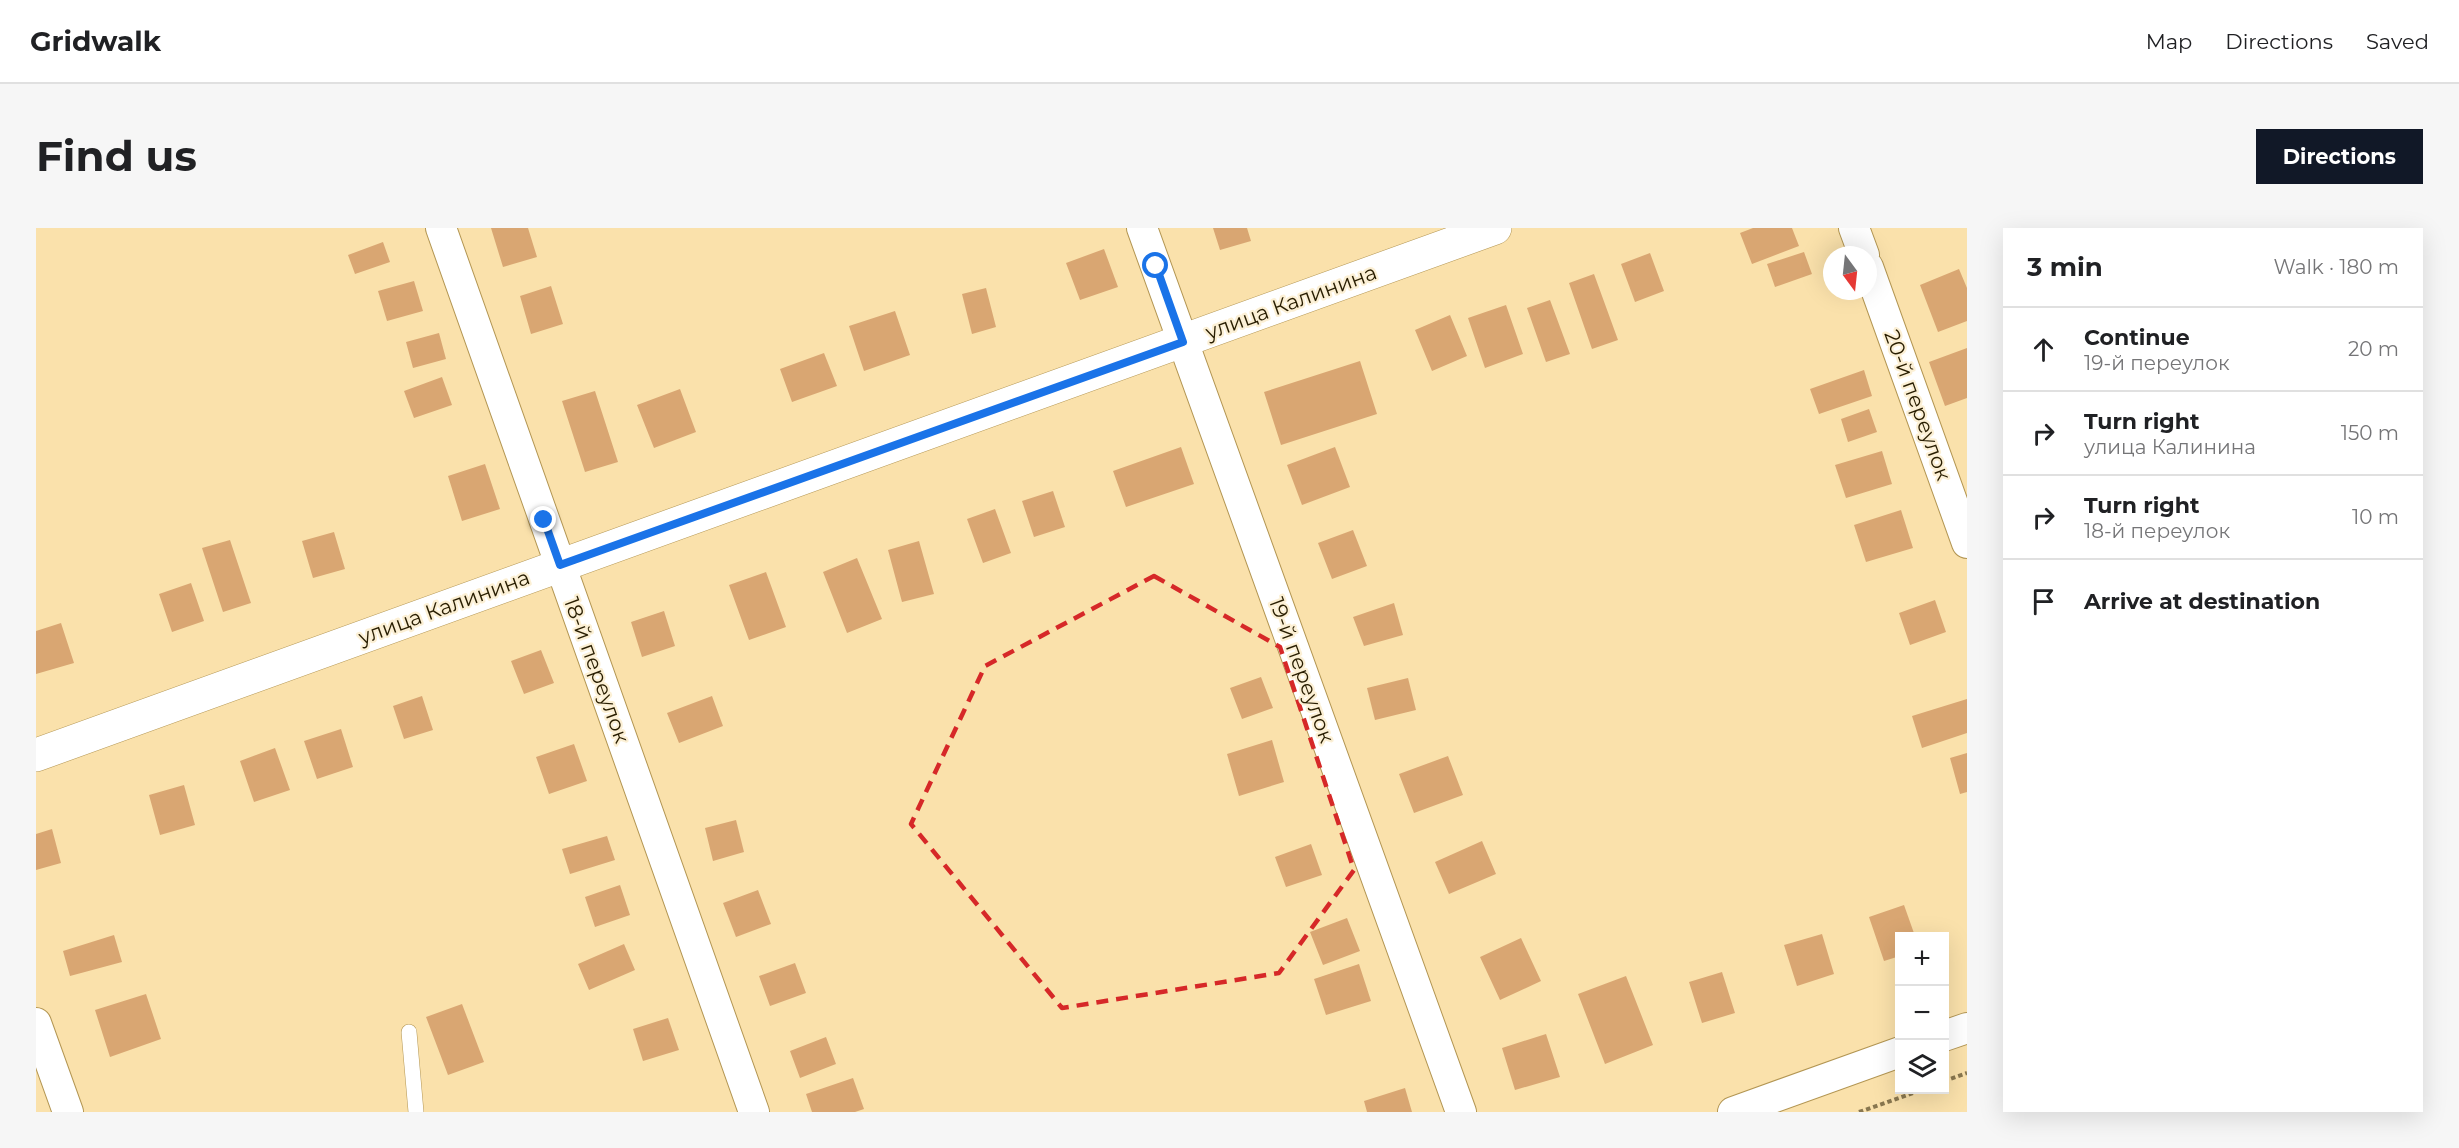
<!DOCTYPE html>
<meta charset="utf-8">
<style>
:root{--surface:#fff;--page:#f6f6f6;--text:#202124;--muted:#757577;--line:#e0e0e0;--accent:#111827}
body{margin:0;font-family:Montserrat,sans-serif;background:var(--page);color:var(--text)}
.controls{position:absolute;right:18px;bottom:18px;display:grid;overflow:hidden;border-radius:0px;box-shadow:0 6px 24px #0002}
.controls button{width:54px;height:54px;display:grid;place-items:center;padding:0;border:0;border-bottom:2px solid var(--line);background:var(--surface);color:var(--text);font:30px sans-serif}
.compass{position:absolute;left:1787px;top:18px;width:54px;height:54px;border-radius:50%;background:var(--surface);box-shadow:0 6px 24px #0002;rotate:165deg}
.stop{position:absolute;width:18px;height:18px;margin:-14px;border:4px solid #1a73e8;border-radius:50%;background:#fff}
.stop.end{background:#1a73e8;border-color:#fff;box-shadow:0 2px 6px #0008}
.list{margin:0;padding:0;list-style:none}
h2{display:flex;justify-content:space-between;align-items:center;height:78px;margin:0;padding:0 24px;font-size:26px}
h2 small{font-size:20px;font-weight:400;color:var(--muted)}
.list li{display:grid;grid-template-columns:39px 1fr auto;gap:18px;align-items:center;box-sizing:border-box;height:84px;padding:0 24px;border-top:2px solid var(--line)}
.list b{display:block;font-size:22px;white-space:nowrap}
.list p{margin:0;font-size:20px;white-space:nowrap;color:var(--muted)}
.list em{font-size:20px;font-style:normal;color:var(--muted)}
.icon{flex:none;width:33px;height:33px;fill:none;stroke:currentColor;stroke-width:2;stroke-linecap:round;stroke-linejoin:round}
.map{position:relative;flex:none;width:1931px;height:884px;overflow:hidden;border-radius:0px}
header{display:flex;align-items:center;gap:36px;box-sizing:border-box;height:84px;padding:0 30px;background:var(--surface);border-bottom:2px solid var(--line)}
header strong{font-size:28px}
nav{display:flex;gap:33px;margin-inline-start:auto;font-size:21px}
.intro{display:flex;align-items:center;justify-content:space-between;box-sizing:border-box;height:144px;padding:0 36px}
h1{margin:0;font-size:42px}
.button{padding:15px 27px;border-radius:0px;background:var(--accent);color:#fff;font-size:21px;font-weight:700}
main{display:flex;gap:36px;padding:0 36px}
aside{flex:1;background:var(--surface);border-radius:0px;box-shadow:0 6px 24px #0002}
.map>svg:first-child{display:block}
.building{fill:#d9a672}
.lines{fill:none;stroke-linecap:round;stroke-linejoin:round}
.service-casing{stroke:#b39653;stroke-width:16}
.minor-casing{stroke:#b39653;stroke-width:32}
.secondary-casing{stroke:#b39653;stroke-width:34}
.path{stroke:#89774f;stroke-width:4;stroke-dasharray:4.5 3;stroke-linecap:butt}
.service{stroke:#fff;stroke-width:15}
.minor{stroke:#fff;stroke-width:30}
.secondary{stroke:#fff;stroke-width:33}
.route{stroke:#1a73e8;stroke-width:8}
.marked{fill:none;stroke:#d62828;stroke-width:4.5;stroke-dasharray:12 8;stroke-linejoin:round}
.labels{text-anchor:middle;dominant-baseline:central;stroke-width:4.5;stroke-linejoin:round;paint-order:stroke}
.street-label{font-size:21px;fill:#281d01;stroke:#fcf0d5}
</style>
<header>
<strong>Gridwalk</strong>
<nav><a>Map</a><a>Directions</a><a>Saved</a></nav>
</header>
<div class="intro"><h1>Find us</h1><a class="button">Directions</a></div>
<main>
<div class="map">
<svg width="1931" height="884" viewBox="0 0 1931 884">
<rect width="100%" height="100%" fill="#fae1ab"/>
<path class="building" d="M 455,0 L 492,0 L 501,29 L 467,39 Z
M 1177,0 L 1211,0 L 1215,13 L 1184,22 Z
M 1717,0 L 1756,0 L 1763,18 L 1716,36 L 1704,5 Z
M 347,14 L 354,34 L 319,46 L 312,27 Z
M 1068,21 L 1082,59 L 1044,72 L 1030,35 Z
M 1768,24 L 1776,46 L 1739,59 L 1731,36 Z
M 1614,25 L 1628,63 L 1599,74 L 1585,36 Z
M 1923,41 L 1931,60 L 1931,93 L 1902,104 L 1884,57 Z
M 1558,46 L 1582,112 L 1556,121 L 1533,55 Z
M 378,53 L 387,83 L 351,93 L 342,63 Z
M 515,58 L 527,96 L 495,106 L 484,68 Z
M 950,60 L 960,99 L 936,106 L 926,66 Z
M 1514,72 L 1534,126 L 1510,134 L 1491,80 Z
M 1470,77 L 1487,126 L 1449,140 L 1432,90 Z
M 859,83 L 874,127 L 828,143 L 813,98 Z
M 1414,87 L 1431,128 L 1396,143 L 1379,102 Z
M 403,105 L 410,131 L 377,140 L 370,114 Z
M 1931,120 L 1931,170 L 1909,178 L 1893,134 Z
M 788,125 L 801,158 L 756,174 L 744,141 Z
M 1324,133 L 1341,186 L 1245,217 L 1228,164 Z
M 1828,142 L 1836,168 L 1783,186 L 1774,161 Z
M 406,149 L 416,177 L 378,190 L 368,163 Z
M 644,161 L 660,204 L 618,220 L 601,177 Z
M 559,163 L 582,234 L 549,244 L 526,173 Z
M 1833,181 L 1841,204 L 1812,214 L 1805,191 Z
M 1145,219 L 1158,256 L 1090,279 L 1077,243 Z
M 1299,219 L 1314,259 L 1266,277 L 1251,237 Z
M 1846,223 L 1856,256 L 1810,270 L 1799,237 Z
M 449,236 L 464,281 L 426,293 L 412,248 Z
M 1017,263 L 1029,299 L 998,309 L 986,273 Z
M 959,281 L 975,325 L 947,335 L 931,291 Z
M 1865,282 L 1877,320 L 1830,334 L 1818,297 Z
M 1317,302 L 1331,338 L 1296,351 L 1282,315 Z
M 298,304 L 309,341 L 277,350 L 266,313 Z
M 194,312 L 215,375 L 187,384 L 166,320 Z
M 883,313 L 898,366 L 866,374 L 852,322 Z
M 821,330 L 846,391 L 811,405 L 787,344 Z
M 730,344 L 750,399 L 713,412 L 693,357 Z
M 155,355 L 168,393 L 136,404 L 123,366 Z
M 1899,372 L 1910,404 L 1874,417 L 1863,385 Z
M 1358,375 L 1367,407 L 1328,418 L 1317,389 Z
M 628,383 L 639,418 L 606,429 L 595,394 Z
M 25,395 L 38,435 L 0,446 L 0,403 Z
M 505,422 L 518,455 L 488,466 L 475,433 Z
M 1225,449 L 1237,480 L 1206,491 L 1194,460 Z
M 1372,450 L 1380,482 L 1339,492 L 1331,460 Z
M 386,468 L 397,502 L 368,511 L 357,478 Z
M 676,468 L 687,498 L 643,515 L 631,485 Z
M 1931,471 L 1931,505 L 1886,520 L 1876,488 Z
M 305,501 L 317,539 L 281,551 L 268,513 Z
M 1236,512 L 1248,554 L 1203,568 L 1191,526 Z
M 538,516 L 551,553 L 513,566 L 500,529 Z
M 239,520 L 254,562 L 218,574 L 204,533 Z
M 1931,525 L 1931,564 L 1924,566 L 1914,530 Z
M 1412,528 L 1427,567 L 1378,585 L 1363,546 Z
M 148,557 L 159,597 L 124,607 L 113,567 Z
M 700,592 L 708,624 L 677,633 L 669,600 Z
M 16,601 L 25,635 L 0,642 L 0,606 Z
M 571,608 L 579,632 L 534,646 L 526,621 Z
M 1446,613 L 1460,646 L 1413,666 L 1399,634 Z
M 1275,616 L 1286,647 L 1250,659 L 1239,629 Z
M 584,657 L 594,687 L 559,699 L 549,669 Z
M 722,662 L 735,696 L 700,709 L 687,675 Z
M 1868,677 L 1879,708 L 1864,708 L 1864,728 L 1848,733 L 1833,689 Z
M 1311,690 L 1324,723 L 1287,737 L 1274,704 Z
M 1786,706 L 1798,746 L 1761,758 L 1748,717 Z
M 78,707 L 86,734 L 34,748 L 27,723 Z
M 1485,710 L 1505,753 L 1464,772 L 1444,729 Z
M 588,716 L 599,742 L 553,762 L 542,736 Z
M 759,735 L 770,765 L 734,778 L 723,748 Z
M 1323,736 L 1335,773 L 1290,787 L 1278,751 Z
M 1686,744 L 1699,785 L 1666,795 L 1653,754 Z
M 1590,748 L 1617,817 L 1569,836 L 1542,766 Z
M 110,766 L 125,811 L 74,829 L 59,782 Z
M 426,776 L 448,834 L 412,847 L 390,789 Z
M 632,790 L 643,822 L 607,833 L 597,801 Z
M 1510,806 L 1524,849 L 1479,862 L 1466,820 Z
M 790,809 L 800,836 L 764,850 L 754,823 Z
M 817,850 L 828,881 L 819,884 L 776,884 L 770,866 Z
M 1369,860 L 1376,884 L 1331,884 L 1328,873 Z"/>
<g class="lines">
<g class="service-casing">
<path id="service" d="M 373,804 L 380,884"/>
</g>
<g class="minor-casing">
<path id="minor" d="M 405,0 L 718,884
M 1106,0 L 1425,884
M 1818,0 L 1828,27
M 1832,39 L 1931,315
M 0,795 L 32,884
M 1908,808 L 1931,800
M 1697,884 L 1864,824"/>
</g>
<g class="secondary-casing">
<path id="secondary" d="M 0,527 L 1459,0"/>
</g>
<path class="path" d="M 1908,853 L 1931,845
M 1823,884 L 1886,862"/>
<use href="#service" class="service"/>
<use href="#minor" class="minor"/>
<use href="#secondary" class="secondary"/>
</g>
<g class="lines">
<path class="route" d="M 508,292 L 524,337 L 1147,114 L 1120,38"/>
</g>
<path class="marked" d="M 1118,348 L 1244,419 L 1318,642 L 1243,745 L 1026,780 L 875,596 L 949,438 Z"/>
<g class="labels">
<g class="street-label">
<text transform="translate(1255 74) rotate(-20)">улица Калинина</text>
<text transform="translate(1882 177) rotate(70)">20-й переулок</text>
<text transform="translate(408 379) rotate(-20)">улица Калинина</text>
<text transform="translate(561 442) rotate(70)">18-й переулок</text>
<text transform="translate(1266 442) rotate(70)">19-й переулок</text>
</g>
</g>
</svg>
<div class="controls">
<button>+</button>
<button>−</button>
<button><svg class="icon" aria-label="layers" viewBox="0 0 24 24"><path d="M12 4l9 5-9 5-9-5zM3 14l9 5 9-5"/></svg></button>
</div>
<svg class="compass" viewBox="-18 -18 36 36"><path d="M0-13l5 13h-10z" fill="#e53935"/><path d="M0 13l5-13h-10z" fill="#757577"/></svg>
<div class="stop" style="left:1120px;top:38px"></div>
<div class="stop end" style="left:508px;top:292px"></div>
</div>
<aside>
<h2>3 min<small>Walk · 180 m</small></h2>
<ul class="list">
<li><svg class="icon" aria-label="ahead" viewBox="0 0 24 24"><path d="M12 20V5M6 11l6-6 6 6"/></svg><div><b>Continue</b><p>19-й переулок</p></div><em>20 m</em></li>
<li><svg class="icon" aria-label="right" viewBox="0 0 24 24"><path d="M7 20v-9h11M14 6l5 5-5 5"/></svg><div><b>Turn right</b><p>улица Калинина</p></div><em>150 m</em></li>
<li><svg class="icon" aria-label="right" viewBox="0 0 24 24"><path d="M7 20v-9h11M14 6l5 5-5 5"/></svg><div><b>Turn right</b><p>18-й переулок</p></div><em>10 m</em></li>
<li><svg class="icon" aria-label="arrive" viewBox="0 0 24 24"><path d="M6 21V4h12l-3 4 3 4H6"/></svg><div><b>Arrive at destination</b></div></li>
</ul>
</aside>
</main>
